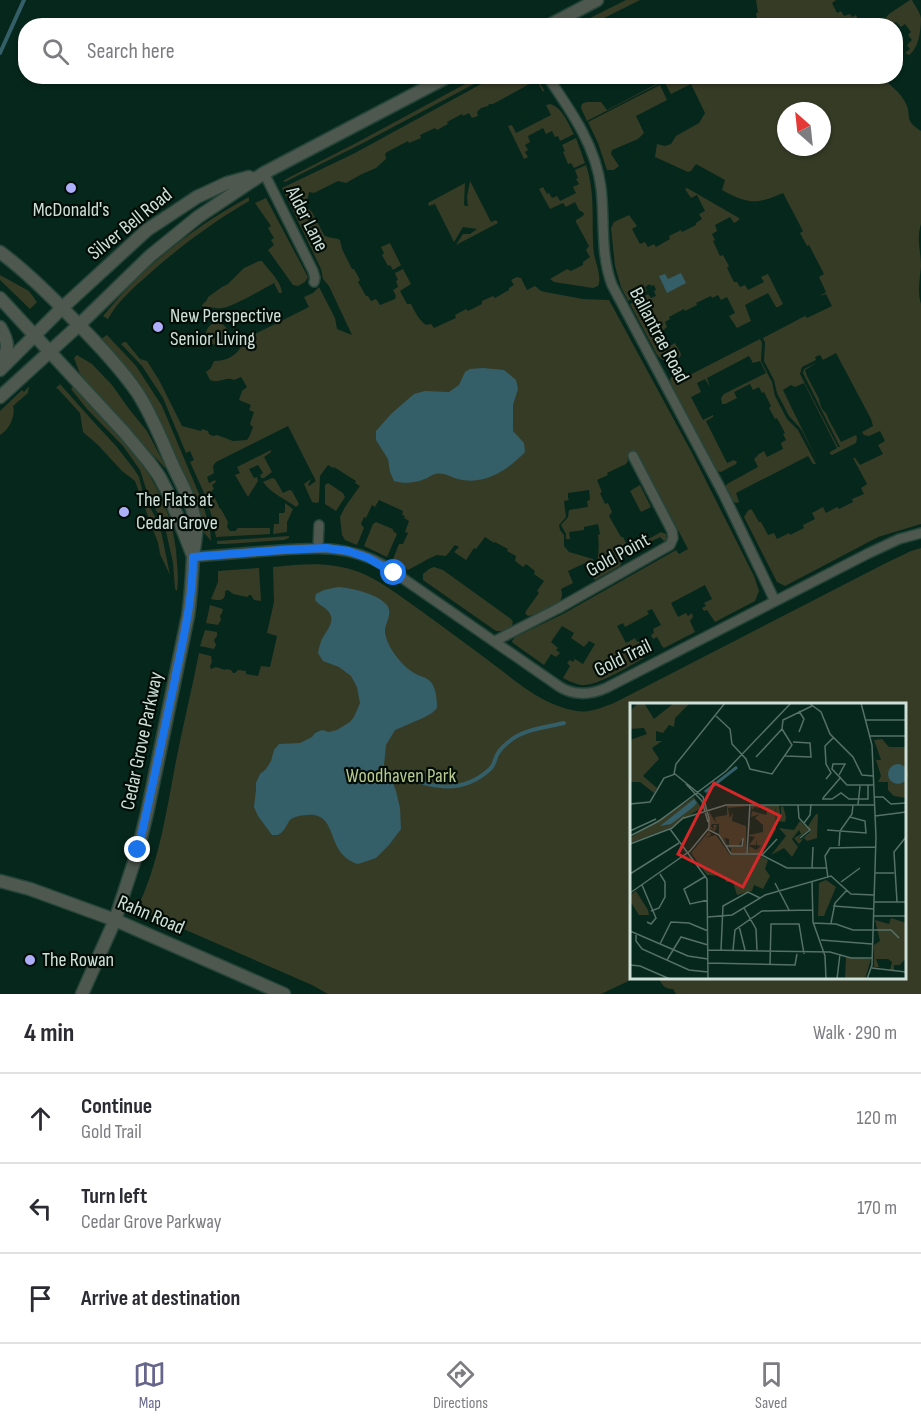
<!DOCTYPE html>
<meta charset="utf-8">
<style>
:root{--surface:#fff;--page:#f2f2f3;--text:#2b2b33;--muted:#7c7c81;--line:#e1e1e2;--accent:#66668d}
body{margin:0;font-family:"Sofia Sans Condensed",sans-serif;background:var(--page);color:var(--text)}
.compass{position:absolute;left:777px;top:102px;width:54px;height:54px;border-radius:50%;background:var(--surface);box-shadow:0 2px 4px #0004;rotate:333deg}
.stop{position:absolute;width:18px;height:18px;margin:-14px;border:4px solid #1a73e8;border-radius:50%;background:#fff}
.stop.end{background:#1a73e8;border-color:#fff;box-shadow:0 2px 6px #0008}
.list{margin:0;padding:0;list-style:none}
h2{display:flex;justify-content:space-between;align-items:center;height:78px;margin:0;padding:0 24px;font-size:26px}
h2 small{font-size:20px;font-weight:400;color:var(--muted)}
.list li{display:grid;grid-template-columns:39px 1fr auto;gap:18px;align-items:center;box-sizing:border-box;height:90px;padding:0 24px;border-top:2px solid var(--line)}
.list b{display:block;font-size:22px;white-space:nowrap}
.list p{margin:0;font-size:20px;white-space:nowrap;color:var(--muted)}
.list em{font-size:20px;font-style:normal;color:var(--muted)}
.icon{flex:none;width:33px;height:33px;fill:none;stroke:currentColor;stroke-width:2;stroke-linecap:round;stroke-linejoin:round}
.map{position:relative;flex:none;width:921px;height:994px;overflow:hidden}
.search{position:absolute;background:var(--surface);box-shadow:0 2px 4px #0004;left:18px;right:18px;top:18px;height:66px;display:flex;align-items:center;gap:15px;box-sizing:border-box;padding:0 21px;border-radius:24px;color:var(--muted);font-size:22px}
.sheet{height:348px;background:var(--surface)}
nav{display:flex;justify-content:space-around;align-items:center;box-sizing:border-box;height:84px;border-top:2px solid var(--line);background:var(--surface);font-size:16px;color:var(--muted)}
nav a{display:grid;justify-items:center;gap:3px}
nav .on{color:var(--accent)}
.map>svg:first-child{display:block}
.green{fill:#363b26;fill-rule:evenodd}
.water{fill:#345f69}
.lines{fill:none;stroke-linecap:round;stroke-linejoin:round}
.stream{stroke:#345f69;stroke-width:4}
.minor-casing{stroke:#26453a;stroke-width:12}
.tertiary-casing{stroke:#26453a;stroke-width:15}
.minor{stroke:#4f584e;stroke-width:9}
.tertiary{stroke:#4f584e;stroke-width:12}
.route{stroke:#1a73e8;stroke-width:8}
.poi-dot{fill:#afaefa;stroke:#030d08;stroke-width:2}
.labels{text-anchor:middle;dominant-baseline:central;stroke-width:4.5;stroke-linejoin:round;paint-order:stroke}
.poi-label{font-size:20px;fill:#cee0d8;stroke:#030d08;text-anchor:start}
.street-label{font-size:20px;fill:#cee0d8;stroke:#030d08}
.park-label{font-size:20px;fill:#bac98e;stroke:#030d08}
.inset-river{fill:none;stroke:#345f69;stroke-width:3}
.inset-road{fill:none;stroke:#567167;stroke-width:1.5}
.view{fill:#d62828;fill-opacity:0.15;stroke:#d62828;stroke-width:3}
.inset-edge{fill:none;stroke:#cee0d8;stroke-width:3}
</style>
<div class="map">
<svg width="921" height="994" viewBox="0 0 921 994">
<rect width="100%" height="100%" fill="#06271c"/>
<path class="green" d="M 626,0 L 640,0 L 590,25 L 576,25 Z
M 756,0 L 836,0 L 832,3 L 837,13 L 841,11 L 844,16 L 850,14 L 852,17 L 856,15 L 859,21 L 855,25 L 778,25 L 770,21 L 757,19 L 756,13 L 758,13 Z
M 910,0 L 912,0 C 915,6 920,12 921,18 C 921,30 919,48 909,55 L 905,53 L 910,49 L 907,45 L 912,40 L 908,35 L 911,32 L 905,24 L 901,27 L 896,22 L 891,25 L 888,22 L 884,25 L 882,22 L 889,14 Z
M 478,77 L 487,77 L 365,142 L 285,182 L 283,181 L 288,178 L 358,142 Z
M 494,77 L 536,77 L 544,90 L 543,92 L 537,81 L 535,81 L 493,104 L 489,104 L 488,106 L 481,108 L 477,112 L 478,116 L 472,118 L 469,113 L 463,116 L 462,114 L 447,122 L 448,124 L 437,130 L 435,128 L 420,135 L 421,138 L 409,143 L 408,141 L 387,152 L 385,154 L 386,159 L 376,168 L 362,174 L 346,183 L 338,181 L 314,193 L 309,192 L 306,206 L 312,212 L 324,235 C 329,239 335,237 340,240 L 342,249 L 352,269 L 354,269 L 360,280 L 358,282 L 366,296 L 368,296 L 371,301 L 376,299 L 380,305 L 395,299 L 396,296 L 393,290 L 398,287 L 396,281 L 398,280 L 395,273 L 403,269 L 411,284 L 400,291 L 407,304 L 411,304 C 415,312 419,320 426,325 L 431,324 L 434,328 L 456,318 L 455,315 L 466,309 L 468,311 L 482,304 L 482,301 L 493,296 L 495,298 L 509,290 L 509,288 L 514,285 L 511,280 L 517,277 L 521,278 L 527,290 L 535,286 L 541,291 L 545,292 L 583,299 L 609,300 L 692,453 L 754,576 L 759,591 L 755,601 L 715,622 L 707,610 L 704,611 L 702,608 L 706,606 L 704,603 L 712,599 L 705,585 L 671,603 L 678,617 L 686,613 L 688,616 L 692,613 L 693,617 L 690,621 L 695,632 L 664,648 L 662,646 L 657,637 L 653,639 L 651,635 L 654,633 L 653,629 L 661,625 L 652,609 L 647,611 L 649,614 L 625,627 L 623,623 L 617,626 L 626,643 L 635,638 L 637,642 L 640,640 L 643,645 L 639,647 L 644,658 C 629,666 598,686 582,685 C 575,684 569,681 563,678 L 570,666 L 567,663 L 570,660 L 573,662 L 575,659 L 583,664 L 595,644 L 589,641 L 584,647 L 571,638 L 574,633 L 562,626 L 551,642 L 558,648 L 556,650 L 560,653 L 556,657 L 551,654 L 544,665 L 513,643 L 512,641 L 515,637 L 563,614 L 676,550 L 679,554 L 688,549 L 637,452 L 627,457 L 628,461 L 626,464 L 607,473 L 608,475 L 597,480 L 602,492 L 600,493 L 605,504 L 608,503 L 612,512 L 609,516 L 621,537 L 623,537 L 626,543 L 624,545 L 625,548 L 631,549 L 661,532 L 666,534 L 667,540 L 664,541 L 660,537 L 619,558 L 621,564 L 620,566 L 595,580 L 593,578 L 596,575 C 597,561 600,548 598,535 L 600,534 L 598,524 L 584,527 L 584,530 L 569,532 L 570,539 L 566,539 L 566,534 L 561,525 L 568,517 L 569,510 L 588,507 L 587,501 L 590,500 L 589,490 L 568,493 L 568,498 L 569,500 L 564,501 L 566,517 L 559,525 L 560,530 L 564,535 L 564,546 L 569,552 L 593,559 C 595,564 595,572 592,576 L 585,563 L 568,571 L 573,583 L 561,589 C 567,605 545,610 533,615 L 528,616 L 525,613 L 526,611 L 539,593 L 537,591 L 544,581 L 534,574 L 535,571 L 526,564 L 523,567 L 515,561 L 516,556 L 507,551 L 508,549 L 495,542 L 494,543 L 485,537 L 476,549 L 474,548 L 466,560 L 454,552 L 459,547 L 455,545 L 446,556 L 437,555 L 430,558 L 408,570 L 393,559 L 399,544 L 403,544 L 408,533 L 405,532 L 409,521 L 404,518 L 405,516 L 402,515 L 403,511 L 379,500 L 375,507 L 372,505 L 366,518 L 364,517 L 361,524 L 364,528 L 357,545 L 345,540 L 342,535 L 340,517 L 345,507 L 360,486 L 355,483 L 356,481 L 334,467 L 333,468 L 328,465 L 320,476 L 319,502 L 316,503 L 312,502 L 304,484 L 311,479 L 308,485 L 309,486 L 316,481 L 288,426 L 216,462 L 213,466 L 214,473 L 207,477 L 209,483 L 215,480 L 216,482 L 212,485 L 214,489 L 212,490 L 213,491 L 205,495 L 190,462 L 194,460 L 190,451 L 186,453 L 163,398 L 142,366 L 121,344 L 124,342 L 126,342 L 140,359 L 147,361 L 159,380 L 182,426 L 201,431 L 202,429 L 208,431 L 209,434 L 213,436 L 217,435 L 233,441 L 247,440 L 250,435 L 253,427 L 250,424 L 254,412 L 249,410 L 251,405 L 239,400 L 242,391 L 247,387 L 241,377 L 234,380 C 226,376 219,384 210,380 L 206,372 L 211,368 L 214,361 C 223,361 232,358 238,351 C 242,346 243,343 249,340 L 249,337 L 309,307 L 304,297 L 313,293 L 319,287 L 335,318 L 337,329 L 352,335 L 329,286 L 323,279 L 321,269 L 282,188 L 355,153 Z
M 663,77 L 669,77 L 670,78 L 587,121 L 581,108 L 582,104 L 586,102 L 601,102 L 607,110 L 664,80 Z
M 673,77 L 881,77 C 889,84 900,92 905,102 C 913,115 902,119 921,131 L 921,224 C 916,239 921,251 921,266 C 920,279 917,291 921,304 L 921,524 L 878,537 L 785,586 L 777,582 L 744,517 L 747,512 L 750,509 L 752,510 L 759,522 L 761,522 L 768,535 L 774,533 L 777,539 L 789,533 L 790,535 L 804,528 L 803,525 L 815,519 L 812,513 L 823,507 L 826,513 L 837,507 L 839,509 L 853,502 L 852,499 L 864,494 L 861,488 L 867,484 L 853,458 L 855,458 L 860,465 L 883,454 L 878,445 L 885,441 L 880,431 L 869,436 L 864,435 L 862,432 L 873,426 L 871,419 L 836,353 L 823,360 L 820,355 L 815,357 L 816,360 L 802,367 L 800,374 L 838,447 L 840,447 L 803,373 L 804,369 L 818,362 L 805,370 L 807,376 L 819,399 C 820,405 822,410 826,413 L 829,420 L 841,442 L 856,435 L 857,438 L 856,443 L 832,455 L 830,454 L 830,452 L 837,448 L 804,383 L 795,387 L 791,385 L 783,390 L 818,462 L 801,429 L 789,416 L 777,393 L 774,380 L 764,361 L 765,343 L 763,338 L 805,316 L 807,318 L 832,306 L 826,294 L 820,296 L 826,292 L 819,277 L 824,274 L 809,245 L 807,246 L 800,233 L 803,231 L 783,193 C 756,205 748,204 722,190 L 725,180 L 696,164 L 691,171 L 688,172 L 655,157 L 657,144 L 665,146 L 671,144 L 676,136 L 699,123 L 705,113 L 691,84 L 671,94 L 665,83 L 673,79 ZM 786,111 L 822,111 L 822,147 L 786,147 Z
M 660,85 L 667,100 L 636,116 L 644,133 L 638,139 L 612,150 L 611,154 L 619,166 L 614,170 L 607,170 L 598,143 L 588,122 Z
M 550,104 C 562,107 568,123 574,134 L 560,141 L 558,136 L 555,137 L 552,131 L 546,134 L 543,128 L 528,136 L 530,142 L 525,145 L 528,150 L 525,152 L 528,157 L 524,159 L 508,126 L 512,125 L 516,133 L 551,115 L 546,105 Z
M 576,138 L 585,163 L 574,168 L 571,163 L 568,164 L 563,152 L 565,151 L 562,145 Z
M 586,165 C 596,194 591,224 594,254 C 596,264 602,277 598,286 L 593,288 L 554,282 L 550,279 L 567,269 L 571,271 L 583,265 L 583,262 L 590,257 L 586,250 L 589,246 L 576,222 L 576,220 L 583,216 L 584,213 L 579,210 L 575,202 L 566,207 L 563,203 L 550,209 L 539,189 L 543,187 L 547,194 L 549,193 L 552,198 L 557,196 L 560,201 L 576,193 L 573,187 L 579,184 L 576,179 L 578,178 L 575,170 Z
M 470,181 L 491,222 L 496,220 L 498,223 L 456,245 L 463,234 L 470,234 L 477,229 L 463,227 L 454,242 L 435,204 L 429,206 L 428,203 L 465,183 L 464,204 L 465,206 L 468,206 L 467,197 Z
M 687,188 L 739,218 L 739,220 L 734,223 L 730,217 L 715,225 L 717,231 L 712,234 L 715,240 L 713,241 L 720,256 L 723,255 L 729,266 L 727,268 L 734,282 L 737,282 L 740,287 L 745,285 L 748,290 L 764,282 L 761,277 L 768,274 L 783,304 L 778,307 L 776,307 L 768,293 L 745,305 L 751,321 L 737,328 L 729,316 L 735,313 L 727,297 L 721,300 L 718,295 L 712,298 L 711,296 L 696,303 L 697,305 L 685,311 L 684,309 L 669,317 L 670,319 L 665,322 L 667,327 L 662,331 L 670,346 L 675,343 L 681,354 L 680,357 C 672,361 664,364 657,355 L 630,304 L 648,294 L 651,298 L 656,296 L 654,291 L 656,290 L 654,285 L 651,286 L 650,284 L 645,287 L 647,291 L 628,301 L 621,287 L 615,266 L 611,228 L 614,222 L 629,215 L 637,226 L 632,229 L 640,244 L 645,242 L 648,247 L 654,244 L 656,247 L 670,239 L 669,236 L 681,230 L 682,232 L 696,225 L 696,223 L 702,219 L 699,214 L 705,211 L 697,195 L 691,198 L 685,189 Z
M 249,197 L 249,201 C 213,222 179,247 148,275 C 133,288 118,301 108,319 L 103,316 C 144,266 192,228 249,197 Z
M 266,198 L 308,277 L 305,282 L 298,286 L 293,285 L 268,250 L 274,245 L 271,240 L 274,238 L 268,228 L 271,226 L 255,203 Z
M 390,243 L 401,265 L 393,270 L 390,265 L 388,266 L 382,255 L 384,253 L 381,247 Z
M 259,261 L 262,261 C 269,271 281,281 282,293 L 279,293 L 274,283 C 263,289 233,307 222,308 C 216,309 209,306 203,307 L 202,305 L 207,300 L 208,297 L 222,287 L 228,284 L 244,268 Z
M 0,275 L 29,291 L 37,302 L 30,309 L 0,280 Z
M206 334a11 11 0 1 1 22 0a11 11 0 1 1-22 0Z
M 107,335 L 136,366 L 162,406 L 202,501 L 210,529 L 211,541 L 202,530 L 196,507 L 155,410 L 136,379 L 120,360 L 101,339 Z
M 760,339 L 762,343 L 761,361 L 772,382 L 775,396 L 787,419 L 798,430 L 816,464 L 813,464 L 808,456 L 736,493 L 739,502 L 736,503 L 732,500 L 725,488 L 727,484 L 758,467 L 754,459 L 759,454 L 764,451 L 767,457 L 783,449 L 781,443 L 786,440 L 783,434 L 785,433 L 777,418 L 775,419 L 769,408 L 771,406 L 764,392 L 762,393 L 759,387 L 753,390 L 750,384 L 734,392 L 737,398 L 725,404 L 722,404 L 721,398 L 724,394 L 766,373 L 760,361 L 753,363 L 749,356 L 707,378 L 710,387 L 705,379 L 697,383 L 701,392 L 691,397 L 703,420 L 713,415 L 713,417 L 706,421 L 727,463 L 734,460 L 737,462 L 736,464 L 721,472 L 717,471 L 715,468 L 671,384 L 670,379 L 672,376 L 679,373 L 682,379 Z
M 77,355 L 92,364 L 112,385 L 129,409 L 147,431 L 168,471 L 91,389 L 80,374 L 74,358 Z
M 60,384 L 91,419 L 116,446 L 134,469 L 139,477 L 144,497 L 156,518 L 161,531 L 170,575 L 160,554 L 158,543 L 135,481 L 122,471 L 98,445 L 83,432 L 80,413 L 58,389 L 56,388 Z
M 29,386 L 28,393 L 13,406 C 16,416 9,430 0,435 L 0,411 L 22,390 L 24,392 Z
M 73,387 C 121,436 167,478 176,550 C 177,564 179,578 177,591 L 175,589 L 173,563 L 165,527 L 148,495 L 140,470 L 123,446 L 87,409 L 71,389 Z
M 271,450 L 271,452 L 264,457 L 272,472 L 264,478 L 261,478 L 260,475 L 263,473 L 258,465 L 249,469 L 254,478 L 257,477 L 258,481 L 248,497 L 235,475 L 240,473 L 237,467 Z
M 272,478 L 275,479 L 283,493 L 289,490 L 292,491 L 299,504 L 296,507 C 285,499 271,493 263,482 Z
M 328,483 L 343,493 L 345,497 L 336,511 L 325,504 L 325,485 Z
M 640,485 L 651,507 L 641,512 L 630,491 Z
M 213,494 L 220,509 L 221,509 L 228,522 L 227,527 L 230,531 L 235,531 L 238,528 L 270,528 L 270,534 L 216,537 L 212,517 L 206,498 Z
M 285,503 L 293,509 L 287,522 L 287,532 L 273,534 L 274,524 L 279,524 L 279,513 L 284,513 L 285,511 Z
M 376,522 L 393,529 L 393,531 L 397,534 L 387,557 L 364,546 L 373,524 Z
M 289,536 L 289,538 L 284,540 L 225,544 L 217,544 L 217,541 Z
M 921,548 L 921,994 L 676,994 L 673,989 C 664,989 662,985 659,978 L 904,978 L 904,704 L 632,704 L 632,978 L 635,978 L 601,994 L 328,994 L 312,985 L 149,914 L 143,908 L 141,900 C 160,857 167,808 176,761 C 183,725 192,689 199,653 L 211,656 L 212,662 L 210,666 L 211,669 L 216,667 L 225,670 L 226,669 L 231,670 L 233,673 L 235,673 L 238,670 L 246,671 L 246,674 L 258,676 L 261,666 L 270,667 L 277,636 L 267,633 L 274,602 L 273,567 C 305,564 328,561 359,572 C 382,581 404,599 424,613 C 450,632 476,651 501,670 C 524,688 547,706 577,711 C 591,713 604,707 616,702 L 886,563 L 911,551 Z
M 434,567 L 443,570 L 511,619 L 513,622 L 512,626 L 503,631 L 496,631 L 423,580 L 423,574 L 429,569 Z
M 259,568 L 261,601 L 254,600 L 251,595 L 249,595 L 247,597 L 233,594 L 228,590 L 225,591 C 226,601 220,601 211,599 L 218,582 L 218,571 Z
M 210,605 L 223,609 L 222,613 L 220,616 L 221,620 L 218,625 L 206,623 Z
M 205,630 L 217,632 L 217,636 L 214,640 L 216,645 L 214,649 L 200,646 Z"/>
<path class="water" d="M 681,273 L 686,283 L 667,293 L 659,276 L 665,274 L 668,279 Z
M 483,368 L 504,370 L 516,380 L 518,389 L 513,405 L 513,431 L 524,443 L 525,452 C 508,470 484,486 458,479 C 450,477 444,472 435,474 C 431,475 427,479 422,480 C 414,483 403,484 394,481 L 390,472 L 388,459 L 376,440 L 376,431 L 391,414 L 414,394 L 425,391 L 449,392 L 459,385 L 465,372 L 470,369 Z
M 338,587 C 352,588 377,594 386,604 C 394,613 385,622 385,631 C 385,635 387,641 389,645 C 394,655 404,667 414,673 C 419,676 426,677 430,681 C 436,687 437,700 437,708 L 432,713 L 423,718 L 395,730 L 386,745 L 384,765 L 391,778 L 396,791 L 400,808 L 401,829 L 389,845 L 376,858 L 358,864 C 324,854 340,812 307,815 C 303,815 297,816 293,818 C 287,820 287,830 278,835 L 272,835 L 258,816 L 254,807 L 256,790 L 256,783 L 260,774 L 266,769 L 271,761 L 274,750 L 279,744 L 300,743 L 312,737 L 315,733 L 322,730 L 329,732 L 337,730 L 350,722 L 354,717 L 360,703 L 357,687 L 351,676 L 339,667 L 323,661 L 318,653 C 319,648 320,644 322,639 C 327,630 338,619 326,609 C 323,606 319,605 315,600 L 316,594 L 324,590 Z"/>
<g class="lines">
<path class="stream" d="M 0,53 L 24,0
M 388,773 L 394,773 C 427,786 460,797 490,769 C 496,763 494,759 498,753 C 501,748 507,743 511,740 C 525,729 547,727 564,723"/>
<g class="minor-casing">
<path id="minor" d="M 547,76 C 571,111 596,146 601,188 C 605,221 600,253 612,285 L 724,495 L 775,601
M 264,173 L 313,271 L 315,278 L 314,282
M 318,548 L 319,525
M 193,557 C 218,555 243,553 267,551 C 310,548 347,543 385,566 L 560,687 C 575,696 590,695 606,688 L 869,553 L 899,539 L 921,533
M 495,641 L 559,608 L 670,545 L 673,538 L 672,531 L 633,456"/>
</g>
<g class="tertiary-casing">
<path id="tertiary" d="M 548,26 L 597,0
M 0,252 C 27,272 51,296 74,320 C 96,342 119,366 137,392 C 152,415 162,441 173,466 C 182,485 193,504 196,525 C 197,536 194,546 193,557 C 192,577 191,596 188,616 L 147,813 L 138,850 L 115,920 L 82,994
M 0,298 L 124,432 L 149,462 L 159,476 L 169,495 L 193,556
M 0,327 C 9,342 9,349 1,365
M 0,370 L 62,308 L 147,230 L 197,197 L 227,183 L 249,177
M 0,397 L 79,325 L 150,256 L 198,217 L 264,173 L 449,76
M 0,881 L 30,889 L 115,920 L 284,994"/>
</g>
<use href="#minor" class="minor"/>
<use href="#tertiary" class="tertiary"/>
</g>
<g class="lines">
<path class="route" d="M 138,850 C 151,793 163,736 175,679 C 183,639 193,599 193,557 L 282,550 L 326,548 L 348,551 L 368,558 L 394,573"/>
</g>
<g class="poi-dot">
<circle cx="71" cy="188" r="6"/>
<circle cx="158" cy="327" r="6"/>
<circle cx="124" cy="512" r="6"/>
<circle cx="30" cy="960" r="6"/>
</g>
<g class="labels">
<g class="poi-label">
<text x="71" y="210" text-anchor="middle">McDonald's</text>
<text x="170" y="316">New Perspective<tspan x="170" dy="23">Senior Living</tspan></text>
<text x="136" y="500">The Flats at<tspan x="136" dy="23">Cedar Grove</tspan></text>
<text x="42" y="960">The Rowan</text>
</g>
<g class="street-label">
<text transform="translate(307 219) rotate(63)">Alder Lane</text>
<text transform="translate(130 224) rotate(-39)">Silver Bell Road</text>
<text transform="translate(659 335) rotate(62)">Ballantrae Road</text>
<text transform="translate(618 555) rotate(-29)">Gold Point</text>
<text transform="translate(623 658) rotate(-26)">Gold Trail</text>
<text transform="translate(142 741) rotate(-78)">Cedar Grove Parkway</text>
<text transform="translate(151 915) rotate(23)">Rahn Road</text>
</g>
<g class="park-label">
<text x="401" y="776">Woodhaven Park</text>
</g>
</g>
<g transform="translate(630 703)">
<rect width="276" height="276" fill="#06271c"/>
<path d="M 8,0 L 14,0 L 24,16 L 44,0 L 60,0 L 45,15 L 44,24 L 39,22 L 33,30 L 26,28 L 26,38 L 32,38 L 22,45 L 29,56 L 13,73 L 27,85 L 24,90 L 10,79 L 1,79 L 0,82 L 0,37 L 17,31 L 14,25 L 0,26 L 0,8 ZM 252,36 L 259,44 L 276,44 L 276,95 L 264,93 L 258,87 L 258,79 L 248,79 L 251,73 L 246,57 L 251,57 L 244,37 ZM 64,94 L 71,105 L 42,124 L 0,140 L 0,135 ZM 121,102 L 149,102 L 151,116 L 151,104 L 153,103 L 156,114 L 155,119 L 147,118 L 145,103 L 146,126 L 132,151 L 118,150 L 119,143 L 126,147 L 131,143 L 127,142 L 126,136 L 126,142 L 119,142 L 125,134 L 119,133 L 118,140 L 119,132 L 133,129 L 133,122 L 125,115 L 130,111 L 121,114 L 122,108 L 136,112 L 138,106 L 124,104 L 122,107 ZM 97,103 L 119,103 L 98,105 L 100,115 L 103,109 L 102,118 L 116,123 L 116,150 L 101,150 L 101,145 L 97,144 L 113,144 L 113,135 L 109,142 L 99,143 L 99,136 L 94,135 L 98,143 L 89,131 L 89,121 L 82,121 L 81,123 L 84,127 L 83,122 L 87,122 L 85,128 L 80,126 L 79,108 L 86,120 L 85,114 L 97,112 ZM 186,111 L 188,111 L 187,135 L 177,138 L 174,135 L 169,141 L 164,135 L 171,131 L 169,127 L 162,136 L 168,144 L 162,154 L 154,145 L 141,152 L 156,133 L 149,125 L 164,127 L 170,118 L 179,127 L 169,134 L 171,137 L 180,129 L 178,123 ZM 79,128 L 81,132 L 75,135 L 86,132 L 100,152 L 129,152 L 138,157 L 135,166 L 140,173 L 133,186 L 124,182 L 122,188 L 107,192 L 103,179 L 96,179 L 95,173 L 77,172 L 61,150 ZM 196,177 L 206,184 L 194,213 L 188,213 L 189,180 ZM 6,188 L 18,207 L 19,212 L 9,212 L 0,198 L 0,192 ZM 261,215 L 276,220 L 276,255 L 270,262 L 264,262 L 264,267 L 260,267 L 262,259 L 258,256 L 246,256 L 249,264 L 244,264 L 244,242 L 250,238 L 245,217 L 259,221 ZM 216,254 L 241,256 L 235,276 L 215,275 Z" fill="#363b26"/>
<path d="M258 71a10 10 0 1 1 20 0a10 10 0 1 1-20 0ZM 64,96 L 67,100 L 62,105 L 41,121 L 30,123 Z" fill="#345f69"/>
<path class="inset-river" d="M 75,89 L 107,64"/>
<path class="inset-road" d="M 179,0 L 191,9 L 200,31 L 223,54 L 232,72 L 243,73M 231,0 L 242,42 L 246,134 L 242,262 L 237,276M 169,8 L 174,16 L 169,29M 86,13 L 100,26 L 102,41 L 116,56 L 120,66 L 142,71 L 162,42 L 152,26 L 153,17 L 182,3M 236,17 L 276,17M 240,33 L 276,33M 155,53 L 181,54 L 180,40 L 163,39M 126,54 L 152,26M 44,71 L 46,61 L 95,0M 209,72 L 215,61 L 203,61 L 202,66 L 217,82 L 244,82M 196,76 L 201,70 L 196,61 L 195,43 L 204,34M 56,81 L 72,98 L 78,119M 245,94 L 253,94 L 261,101 L 276,100M 193,95 L 211,74M 192,96 L 202,96 L 211,90 L 219,96 L 238,96 L 238,82M 0,101 L 20,99 L 34,75 L 45,71 L 73,94 L 79,115 L 79,125 L 60,148 L 0,190M 168,102 L 169,115 L 180,127 L 170,135M 228,102 L 230,83M 245,113 L 276,109M 54,115 L 96,102 L 245,102M 174,120 L 180,112 L 181,101M 40,126 L 77,176 L 78,276M 77,126 L 89,132 L 101,151 L 130,151 L 157,165 L 197,165M 197,127 L 236,130 L 235,118 L 220,114M 0,128 L 26,116M 0,133 L 29,118 L 96,68 L 161,0M 0,141 L 42,125 L 54,114M 96,143 L 112,143 L 113,135M 209,143 L 210,128 L 222,111 L 223,102M 117,150 L 120,101M 132,152 L 147,136M 182,165 L 183,144M 245,170 L 264,170M 0,171 L 49,140M 76,173 L 54,186 L 60,201 L 78,197M 198,175 L 195,153 L 200,145 L 246,144M 182,179 L 183,219 L 195,253 L 196,276M 211,179 L 230,165M 145,180 L 159,207M 12,182 L 26,215 L 21,221 L 17,219M 244,199 L 276,199M 267,199 L 264,149 L 276,134M 203,203 L 244,206M 114,205 L 126,226 L 127,247M 21,208 L 29,205 L 35,194 L 35,179 L 30,171M 243,213 L 276,213M 78,214 L 102,212 L 135,192 L 201,173 L 221,191 L 244,192M 183,220 L 206,221 L 223,227 L 261,227 L 269,235M 201,220 L 205,200 L 217,187M 109,223 L 115,247M 0,228 L 58,253 L 78,256M 6,230 L 6,238 L 12,246 L 59,267 L 78,269M 191,237 L 242,241M 30,241 L 41,219 L 59,220 L 78,228M 78,247 L 200,249 L 221,255 L 242,255M 91,247 L 93,203 L 118,189 L 130,195M 103,247 L 105,227 L 132,208 L 182,207M 37,257 L 51,234 L 78,242M 78,260 L 165,262 L 167,251M 0,262 L 10,263 L 40,276M 140,262 L 141,221 L 169,221 L 174,251M 242,265 L 276,269M 207,276 L 210,251"/>
<path class="view" d="M 84,80 L 150,113 L 113,184 L 48,151 Z"/>
<rect width="276" height="276" class="inset-edge"/>
</g>
</svg>
<svg class="compass" viewBox="-18 -18 36 36"><path d="M0-13l5 13h-10z" fill="#e53935"/><path d="M0 13l5-13h-10z" fill="#7c7c81"/></svg>
<div class="stop" style="left:394px;top:573px"></div>
<div class="stop end" style="left:138px;top:850px"></div>
<div class="search"><svg class="icon" aria-label="search" viewBox="0 0 24 24"><circle cx="10" cy="10" r="6"/><path d="M15 15l6 6"/></svg>Search here</div>
</div>
<section class="sheet">
<h2>4 min<small>Walk · 290 m</small></h2>
<ul class="list">
<li><svg class="icon" aria-label="ahead" viewBox="0 0 24 24"><path d="M12 20V5M6 11l6-6 6 6"/></svg><div><b>Continue</b><p>Gold Trail</p></div><em>120 m</em></li>
<li><svg class="icon" aria-label="left" viewBox="0 0 24 24"><path d="M17 20v-9H6M10 6l-5 5 5 5"/></svg><div><b>Turn left</b><p>Cedar Grove Parkway</p></div><em>170 m</em></li>
<li><svg class="icon" aria-label="arrive" viewBox="0 0 24 24"><path d="M6 21V4h12l-3 4 3 4H6"/></svg><div><b>Arrive at destination</b></div></li>
</ul>
</section>
<nav>
<a class="on"><svg class="icon" aria-label="map" viewBox="0 0 24 24"><path d="M3 6l6-2 6 2 6-2v14l-6 2-6-2-6 2zM9 4v14M15 6v14"/></svg>Map</a>
<a><svg class="icon" aria-label="directions" viewBox="0 0 24 24"><path d="M12 3l9 9-9 9-9-9zM9 14v-3h6M13 9l2 2-2 2"/></svg>Directions</a>
<a><svg class="icon" aria-label="saved" viewBox="0 0 24 24"><path d="M7 4h10v16l-5-4-5 4z"/></svg>Saved</a>
</nav>
